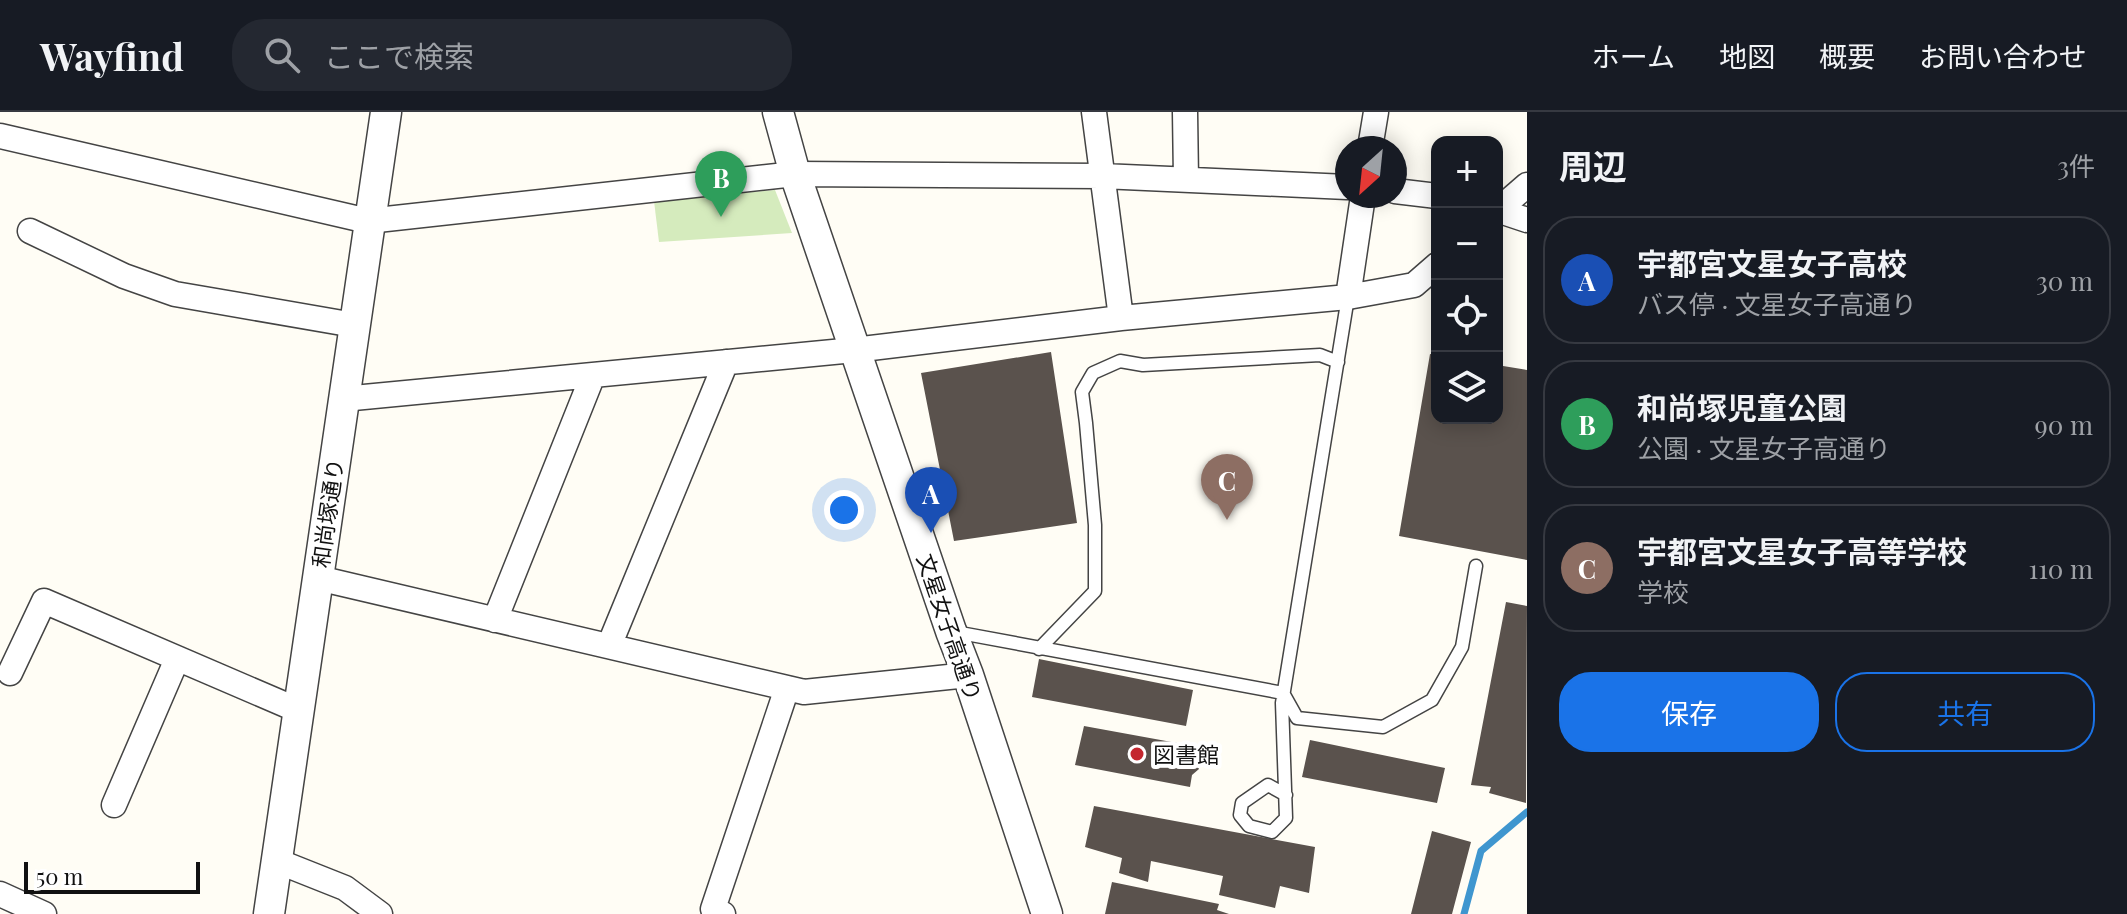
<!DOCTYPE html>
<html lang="ja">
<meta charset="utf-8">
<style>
:root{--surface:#171b24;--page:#242831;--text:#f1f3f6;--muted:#9ea1a6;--line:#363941;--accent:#1a73e8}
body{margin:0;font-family:"Playfair Display","Noto Sans JP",serif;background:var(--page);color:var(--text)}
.controls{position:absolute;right:24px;top:24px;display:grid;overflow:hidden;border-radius:16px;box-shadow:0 4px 20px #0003}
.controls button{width:72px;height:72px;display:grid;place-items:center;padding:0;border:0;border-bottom:2px solid var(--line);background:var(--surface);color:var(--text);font:40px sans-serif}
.compass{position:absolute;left:1335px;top:24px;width:72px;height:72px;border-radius:50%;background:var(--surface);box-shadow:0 4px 20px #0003;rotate:207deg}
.scale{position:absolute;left:24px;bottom:20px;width:176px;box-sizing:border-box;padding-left:8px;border:4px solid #111;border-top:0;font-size:22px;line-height:28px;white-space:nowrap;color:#111;-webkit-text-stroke:6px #fff;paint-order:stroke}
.you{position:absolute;left:844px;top:398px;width:28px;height:28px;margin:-20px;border:6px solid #fff;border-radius:50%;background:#1a73e8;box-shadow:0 0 0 12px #1a73e833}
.badge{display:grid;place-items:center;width:52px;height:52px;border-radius:50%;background:var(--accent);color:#fff;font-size:26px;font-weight:700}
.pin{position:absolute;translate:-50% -66px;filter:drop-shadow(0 2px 4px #0008)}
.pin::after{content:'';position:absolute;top:42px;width:28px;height:24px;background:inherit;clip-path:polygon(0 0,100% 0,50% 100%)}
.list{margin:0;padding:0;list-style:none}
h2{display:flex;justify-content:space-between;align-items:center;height:104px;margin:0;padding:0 32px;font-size:34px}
h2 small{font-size:26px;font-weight:400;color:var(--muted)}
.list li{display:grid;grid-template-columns:52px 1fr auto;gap:24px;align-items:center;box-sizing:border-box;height:128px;margin:0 16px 16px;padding:0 16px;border:2px solid var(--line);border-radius:32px}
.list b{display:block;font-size:30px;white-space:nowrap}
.list p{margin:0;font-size:26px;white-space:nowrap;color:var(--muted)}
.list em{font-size:26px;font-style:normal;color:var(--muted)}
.actions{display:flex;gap:16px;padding:24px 32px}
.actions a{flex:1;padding:18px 0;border:2px solid var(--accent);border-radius:32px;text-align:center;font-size:28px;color:var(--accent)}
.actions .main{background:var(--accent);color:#fff}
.icon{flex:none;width:44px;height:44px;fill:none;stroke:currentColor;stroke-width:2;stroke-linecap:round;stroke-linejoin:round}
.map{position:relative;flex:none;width:1527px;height:802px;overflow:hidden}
header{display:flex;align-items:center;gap:48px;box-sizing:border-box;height:112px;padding:0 40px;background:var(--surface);border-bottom:2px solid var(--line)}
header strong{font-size:38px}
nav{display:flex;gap:44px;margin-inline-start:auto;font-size:28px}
.search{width:560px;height:72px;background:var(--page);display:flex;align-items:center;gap:20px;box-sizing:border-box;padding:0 28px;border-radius:32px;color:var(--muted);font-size:30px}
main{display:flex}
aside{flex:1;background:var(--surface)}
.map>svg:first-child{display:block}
.green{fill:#d5ebbd}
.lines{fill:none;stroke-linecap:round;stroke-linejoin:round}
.stream{stroke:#3f96cf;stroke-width:7}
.building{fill:#5a524d}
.service-casing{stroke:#444;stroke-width:15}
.minor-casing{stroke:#444;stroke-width:27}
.tertiary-casing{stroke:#444;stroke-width:33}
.service{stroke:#fff;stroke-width:12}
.minor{stroke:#fff;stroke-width:24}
.tertiary{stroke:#fff;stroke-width:30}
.poi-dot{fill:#c4262e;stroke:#fff;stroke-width:3}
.labels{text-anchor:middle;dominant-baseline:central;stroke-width:8;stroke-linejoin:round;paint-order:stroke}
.street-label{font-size:22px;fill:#111;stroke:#fff}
.poi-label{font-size:22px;fill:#111;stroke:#fff;text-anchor:start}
</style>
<header>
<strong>Wayfind</strong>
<div class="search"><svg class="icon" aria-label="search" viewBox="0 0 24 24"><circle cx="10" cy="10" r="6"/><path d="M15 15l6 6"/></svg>ここで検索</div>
<nav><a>ホーム</a><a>地図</a><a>概要</a><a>お問い合わせ</a></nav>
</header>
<main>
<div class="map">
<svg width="1527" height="802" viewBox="0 0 1527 802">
<rect width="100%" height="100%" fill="#fffdf5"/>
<path class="green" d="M 775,78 L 792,121 L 659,130 L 654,89 Z"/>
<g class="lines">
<path class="stream" d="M 1464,802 L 1481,739 L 1527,700"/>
</g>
<path class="building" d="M 1051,240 L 1077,411 L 954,429 L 921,261 Z
M 1430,242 L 1437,243 L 1437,306 L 1497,306 L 1497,253 L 1527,258 L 1527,448 L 1399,424 Z
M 1506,490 L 1527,494 L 1526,691 L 1489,681 L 1491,675 L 1471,673 Z
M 1039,547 L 1193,578 L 1186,614 L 1032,585 Z
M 1084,614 L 1199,635 L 1195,649 L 1199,657 L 1192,663 L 1190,675 L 1075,653 Z
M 1310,628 L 1445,656 L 1437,691 L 1302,665 Z
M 1094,694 L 1315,735 L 1309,781 L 1280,774 L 1275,796 L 1219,783 L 1223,764 L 1151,749 L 1148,770 L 1119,761 L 1122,746 L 1085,735 Z
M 1432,719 L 1471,730 L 1452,802 L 1411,802 Z
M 1112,770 L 1219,792 L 1217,798 L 1229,802 L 1105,802 Z"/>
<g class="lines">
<g class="service-casing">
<path id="service" d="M 955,520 L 1283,581 L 1297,606 L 1383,615 L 1432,588 L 1462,535 L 1476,454
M 1039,537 L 1095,479 L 1095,413 L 1086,311 L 1082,280 L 1093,261 L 1120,249 L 1143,253 L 1320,243 L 1338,250
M 1286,683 L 1268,673 L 1242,691 L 1240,703 L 1249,714 L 1272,720 L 1286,706 L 1282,591 L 1348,185"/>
</g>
<g class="minor-casing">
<path id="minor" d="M 1094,0 L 1121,206
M 1185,0 L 1186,67
M 0,24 L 368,109 L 795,62 L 1102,64 L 1347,75
M 1370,36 L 1376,0
M 1395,79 L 1437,84
M 1497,98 L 1527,108
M 1497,99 L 1527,73
M 30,119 L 124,164 L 175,182 L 354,213
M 1348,185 L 1363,84
M 343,287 L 854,238 L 1121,206 L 1348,185 L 1414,173 L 1437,153
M 318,466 L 804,580 L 968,563
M 495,508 L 593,263
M 609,534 L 726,250
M 10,561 L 44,489 L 300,599
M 114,693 L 177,547
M 277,749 L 345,776 L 380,802
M 0,782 L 44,802
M 723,802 L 713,797 L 787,576"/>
</g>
<g class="tertiary-casing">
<path id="tertiary" d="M 778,0 L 795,62 L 951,519 L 968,563 L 1047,802
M 269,802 L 386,0"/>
</g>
<use href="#service" class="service"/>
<use href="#minor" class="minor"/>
<use href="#tertiary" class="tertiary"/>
</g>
<circle class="poi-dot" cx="1137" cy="642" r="8"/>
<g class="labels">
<g class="street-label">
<text transform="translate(327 401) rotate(-82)">和尚塚通り</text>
<text transform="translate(950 515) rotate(71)">文星女子高通り</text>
</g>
<g class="poi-label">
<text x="1153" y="642">図書館</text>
</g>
</g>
</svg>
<div class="controls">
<button>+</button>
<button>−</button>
<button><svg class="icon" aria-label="locate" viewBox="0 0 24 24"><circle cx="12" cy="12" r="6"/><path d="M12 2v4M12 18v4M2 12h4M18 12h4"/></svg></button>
<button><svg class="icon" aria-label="layers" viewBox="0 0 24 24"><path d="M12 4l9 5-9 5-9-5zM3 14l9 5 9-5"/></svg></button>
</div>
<svg class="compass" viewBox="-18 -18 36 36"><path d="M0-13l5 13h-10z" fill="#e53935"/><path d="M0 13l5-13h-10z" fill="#9ea1a6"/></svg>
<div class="scale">50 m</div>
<div class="you"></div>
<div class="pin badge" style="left:931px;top:421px;background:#1a4fb4">A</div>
<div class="pin badge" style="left:721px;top:105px;background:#2e9e5b">B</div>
<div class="pin badge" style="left:1227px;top:408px;background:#8d6e63">C</div>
</div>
<aside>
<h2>周辺<small>3件</small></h2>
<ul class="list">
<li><span class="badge" style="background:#1a4fb4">A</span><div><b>宇都宮文星女子高校</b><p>バス停 · 文星女子高通り</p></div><em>30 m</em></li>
<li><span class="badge" style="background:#2e9e5b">B</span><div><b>和尚塚児童公園</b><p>公園 · 文星女子高通り</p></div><em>90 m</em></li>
<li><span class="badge" style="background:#8d6e63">C</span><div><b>宇都宮文星女子高等学校</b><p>学校</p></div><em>110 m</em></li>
</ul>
<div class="actions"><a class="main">保存</a><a>共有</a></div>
</aside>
</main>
